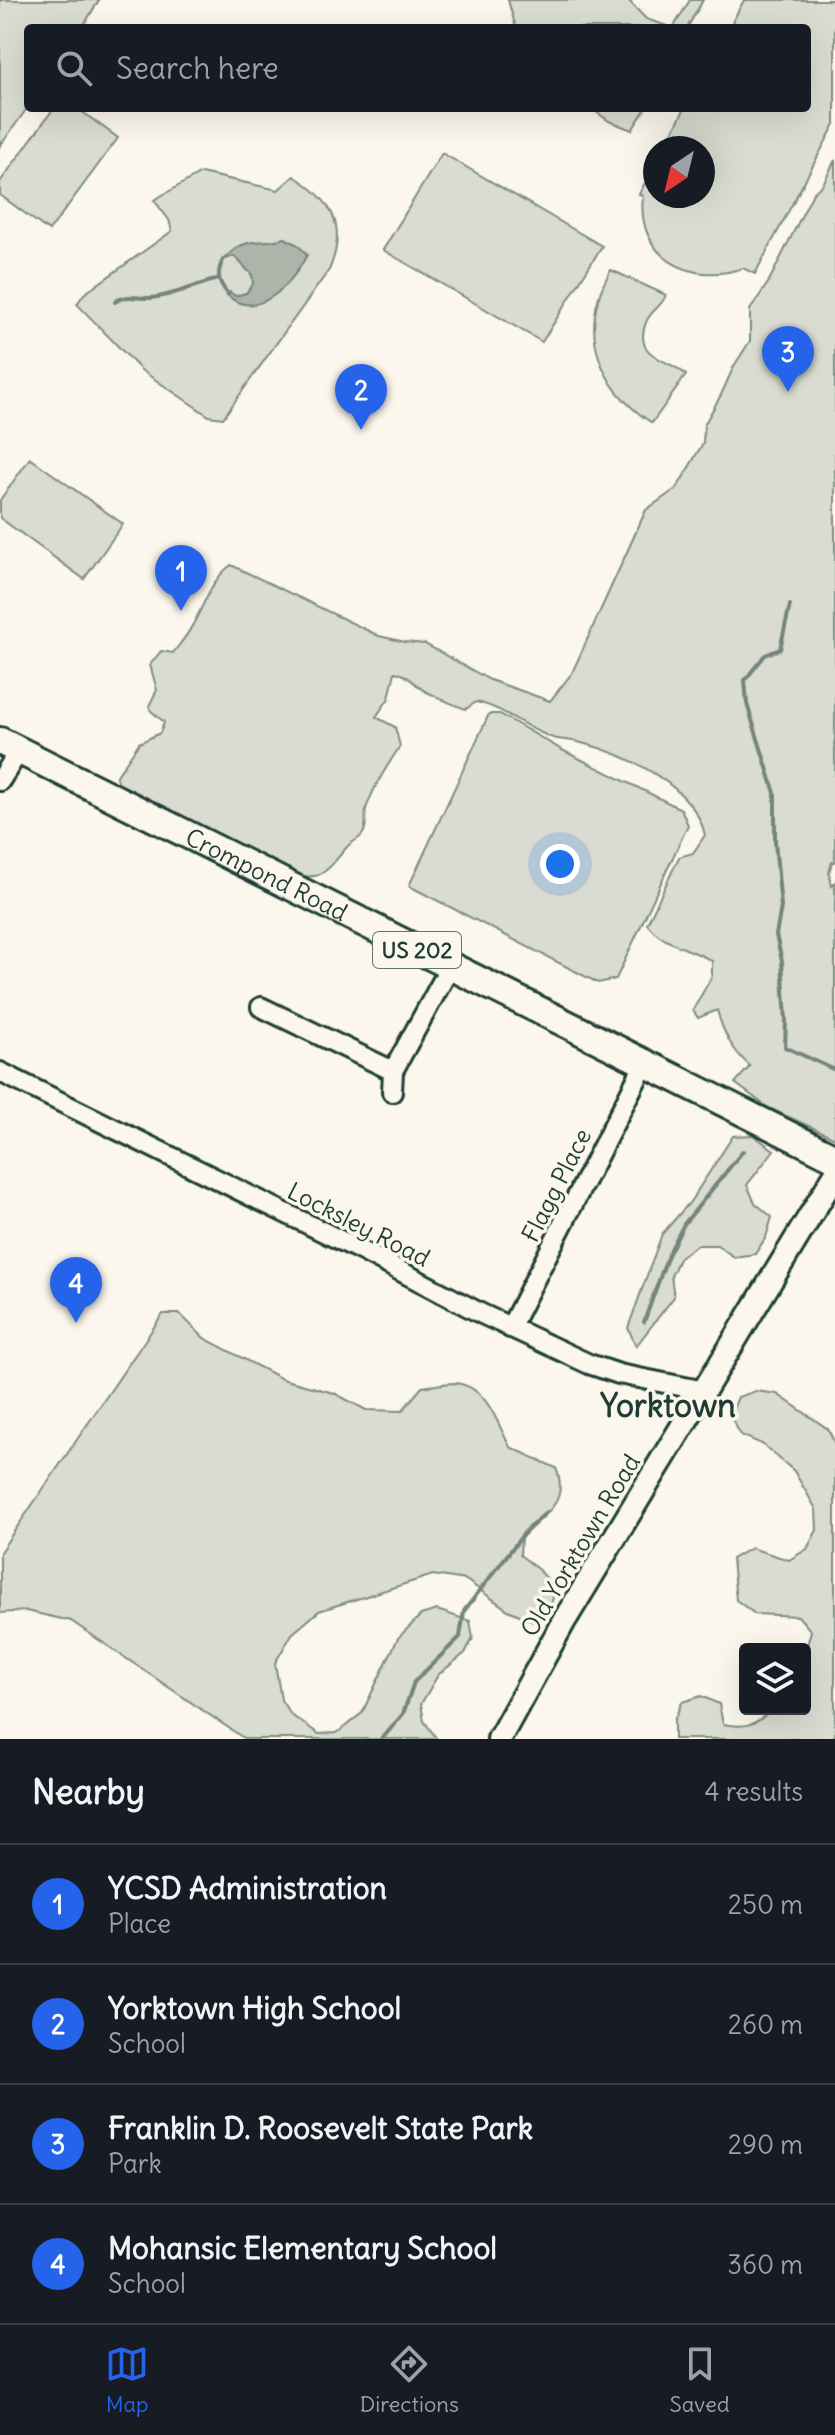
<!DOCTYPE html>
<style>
:root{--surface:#171b24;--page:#242831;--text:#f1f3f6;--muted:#9ea1a6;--line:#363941;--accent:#2563eb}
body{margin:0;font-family:Delius,sans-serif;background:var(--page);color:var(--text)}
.controls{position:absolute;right:24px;bottom:24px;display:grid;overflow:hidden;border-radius:8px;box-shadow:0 8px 32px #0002}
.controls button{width:72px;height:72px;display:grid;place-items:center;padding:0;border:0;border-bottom:2px solid var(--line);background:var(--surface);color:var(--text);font:40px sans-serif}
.compass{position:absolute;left:643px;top:136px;width:72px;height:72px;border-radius:50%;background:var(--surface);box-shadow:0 8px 32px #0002;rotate:215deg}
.you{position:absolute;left:560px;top:864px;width:28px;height:28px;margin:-20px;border:6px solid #fff;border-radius:50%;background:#1a73e8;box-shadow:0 0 0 12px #1a73e833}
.badge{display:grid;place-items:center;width:52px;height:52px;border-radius:50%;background:var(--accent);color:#fff;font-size:26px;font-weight:700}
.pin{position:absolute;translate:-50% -66px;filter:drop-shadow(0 2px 4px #0008)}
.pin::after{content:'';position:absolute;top:42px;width:28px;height:24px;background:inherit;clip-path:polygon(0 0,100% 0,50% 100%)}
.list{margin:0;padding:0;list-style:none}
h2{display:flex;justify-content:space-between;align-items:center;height:104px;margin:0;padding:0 32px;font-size:34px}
h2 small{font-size:26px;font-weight:400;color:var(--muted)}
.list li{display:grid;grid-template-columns:52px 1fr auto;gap:24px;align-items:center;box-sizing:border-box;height:120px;padding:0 32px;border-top:2px solid var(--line)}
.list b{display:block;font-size:30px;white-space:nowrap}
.list p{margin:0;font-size:26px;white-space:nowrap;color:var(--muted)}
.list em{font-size:26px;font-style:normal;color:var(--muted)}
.icon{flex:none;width:44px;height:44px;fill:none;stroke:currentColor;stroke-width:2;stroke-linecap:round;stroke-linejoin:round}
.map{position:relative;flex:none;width:835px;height:1739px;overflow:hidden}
.search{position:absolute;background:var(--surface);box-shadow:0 8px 32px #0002;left:24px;right:24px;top:24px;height:88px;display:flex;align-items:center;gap:20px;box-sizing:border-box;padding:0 28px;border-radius:8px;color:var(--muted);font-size:30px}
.sheet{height:584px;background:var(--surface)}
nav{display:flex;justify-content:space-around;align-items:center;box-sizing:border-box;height:112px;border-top:2px solid var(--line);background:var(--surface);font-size:22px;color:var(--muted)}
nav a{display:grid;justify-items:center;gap:4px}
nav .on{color:var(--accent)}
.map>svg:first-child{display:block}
.green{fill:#dbdcd1;stroke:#7d8c82;stroke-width:2}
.water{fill:#adb4aa;stroke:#74847b;stroke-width:2}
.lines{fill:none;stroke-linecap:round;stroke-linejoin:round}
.stream{stroke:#74847b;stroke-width:4}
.minor-casing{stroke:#1f3d34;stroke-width:24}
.major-casing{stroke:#1f3d34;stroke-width:28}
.highway-casing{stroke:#1f3d34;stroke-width:32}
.minor{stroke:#fbf7ec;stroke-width:18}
.major{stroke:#fbf7ec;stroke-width:22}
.highway{stroke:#fbf7ec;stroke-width:26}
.labels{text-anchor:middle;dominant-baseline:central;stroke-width:7;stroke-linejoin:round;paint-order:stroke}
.shield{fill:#fbf7ec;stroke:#61756b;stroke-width:2}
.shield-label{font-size:22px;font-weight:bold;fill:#1f3d34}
.street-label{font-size:24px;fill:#1f3d34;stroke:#fbf7ec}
.district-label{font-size:32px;font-weight:bold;fill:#1f3d34;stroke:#fbf7ec}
</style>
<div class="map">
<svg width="835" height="1739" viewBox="0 0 835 1739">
<rect width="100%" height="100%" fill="#fbf7ec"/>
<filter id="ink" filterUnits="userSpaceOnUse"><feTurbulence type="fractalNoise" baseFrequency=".0125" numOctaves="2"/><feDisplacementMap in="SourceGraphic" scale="16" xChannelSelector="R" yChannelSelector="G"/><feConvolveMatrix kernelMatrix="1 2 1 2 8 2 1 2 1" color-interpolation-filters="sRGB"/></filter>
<g filter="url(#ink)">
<path class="green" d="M 0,0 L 99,0 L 82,28 L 28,28 L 28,107 L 0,146 Z
M 508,0 L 628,0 L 646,19 L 673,28 L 690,0 L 703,0 L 687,28 L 516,28 Z
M 744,0 L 835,0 L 835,124 L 755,274 L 743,268 C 690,286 636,257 643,196 L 639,194 L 655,164 L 655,196 L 703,196 L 703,148 L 664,148 L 685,108 L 807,108 L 807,28 L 729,28 Z
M 54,108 L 77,108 L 118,138 L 49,231 L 0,195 L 0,182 Z
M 591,108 L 646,108 L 632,130 L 609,121 Z
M 442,153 L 602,246 L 542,342 L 383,250 Z
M 835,160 L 835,862 L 832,862 L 829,873 L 832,886 L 835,882 L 835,1138 L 767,1107 L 735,1083 L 750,1066 C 732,1050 723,1033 717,1010 L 698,1018 L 693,1010 L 712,976 L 712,961 C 689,947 664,946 647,924 L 679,857 L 693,853 L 705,835 C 694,785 624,753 578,742 C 570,740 561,740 553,738 C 526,729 505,708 476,702 L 466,709 C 453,705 442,699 429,693 C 416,688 410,674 395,672 L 389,698 L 376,717 L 395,727 L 400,746 C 388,765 375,784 367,806 C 363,816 369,826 362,835 C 358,840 351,842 347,847 C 325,872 323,883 285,873 L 120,788 L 116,777 L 139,743 L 160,733 L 164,722 L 151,711 L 149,706 L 157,690 L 150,665 L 161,651 L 173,653 C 179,645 187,636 192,626 C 205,604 210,581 231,565 L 379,636 L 405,642 L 425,644 L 490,680 L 550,701 L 572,673 L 646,510 L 677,488 L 703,443 L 704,425 L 721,395 L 734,366 L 750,341 L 750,310 L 768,283 L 813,193 L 823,184 Z
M 201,173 L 278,190 L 294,176 C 332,200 348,226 329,270 L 223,418 L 209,416 L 141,370 L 77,304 L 84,294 L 172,231 L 169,220 L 154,200 Z
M 611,270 L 666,295 C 662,306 652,310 647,320 C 630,359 671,359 686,375 L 652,423 C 597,387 577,328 611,270 Z
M 30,458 L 123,524 L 84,579 L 0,518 L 0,500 Z
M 489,714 L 500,714 L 564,751 L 681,809 L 688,825 L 616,979 L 598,983 L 409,886 Z
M 753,1135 L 774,1150 L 747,1185 L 755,1203 L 772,1217 L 766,1237 L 755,1254 L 734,1257 L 717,1245 L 697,1245 L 680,1257 L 671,1276 L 674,1297 L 636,1346 L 628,1328 L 662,1234 L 690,1202 L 733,1136 Z
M 163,1314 L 180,1314 L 204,1338 L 282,1379 L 334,1393 L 366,1410 L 402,1411 L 422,1387 C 432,1386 444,1383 454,1383 C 487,1385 497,1423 510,1447 L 556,1468 C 570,1503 544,1514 521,1538 L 520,1555 C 547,1576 569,1591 538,1623 L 508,1610 L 466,1580 L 433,1575 L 319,1611 L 292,1634 L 275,1663 L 281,1700 L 291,1715 L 319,1734 L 337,1733 L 362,1713 L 398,1638 L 421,1615 L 437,1610 L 470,1621 L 473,1638 L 465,1653 L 438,1675 L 421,1704 L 424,1721 L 437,1739 L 245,1739 L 71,1621 L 26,1611 L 0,1613 L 0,1552 Z
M 756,1391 L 777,1394 L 828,1429 L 835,1444 L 835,1735 L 831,1739 L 674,1739 L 674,1720 L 682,1702 L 701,1696 L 719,1704 L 723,1724 C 744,1728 757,1726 771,1709 L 805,1709 L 805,1652 L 811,1631 L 798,1616 L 755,1614 L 736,1600 L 732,1559 L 751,1548 L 789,1560 L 807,1549 L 817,1530 L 816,1509 L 794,1471 L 762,1444 L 741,1435 L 730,1416 L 738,1397 Z"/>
<path class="water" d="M 285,238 L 298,245 L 307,255 C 292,283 258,323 227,295 L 230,292 L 235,296 L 246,293 L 253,284 L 252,275 L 234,256 L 223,260 C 248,234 254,246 285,238 Z"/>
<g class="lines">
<path class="stream" d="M 223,260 C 216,274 218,282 228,294
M 115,302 C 126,293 138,299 151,298 C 173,296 197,284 219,279
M 790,605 L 780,649 L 765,655 L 745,680 L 747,704 L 775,793 L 775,842 L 781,907 L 776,935 L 782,961 L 786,1020 L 785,1047 L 835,1070
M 644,1322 L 668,1255 L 684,1224 L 743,1151
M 382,1739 L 403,1714 L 414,1682 L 460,1637 L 464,1611 L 528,1528 L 547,1512"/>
<g class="minor-casing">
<path id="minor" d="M 0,781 L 19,751
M 261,1007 L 393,1071
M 0,1072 L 362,1251 L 482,1314 L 589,1364 L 619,1374 L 705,1391
M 392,1092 L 393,1071 L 450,967
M 510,1328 L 644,1065"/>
</g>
<g class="major-casing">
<path id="major" d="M 499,1739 L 564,1621 L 835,1175"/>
</g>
<g class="highway-casing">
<g id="highway">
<path id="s1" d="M 0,741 L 835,1158"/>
</g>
</g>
<use href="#minor" class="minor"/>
<use href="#major" class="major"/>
<use href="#highway" class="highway"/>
</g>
</g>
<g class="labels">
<rect class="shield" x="373" y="932" width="88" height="36" rx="6"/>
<g class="shield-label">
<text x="417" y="950">US 202</text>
</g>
<g class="street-label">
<text stroke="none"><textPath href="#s1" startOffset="298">Crompond Road</textPath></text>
<text transform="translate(556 1185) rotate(-63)">Flagg Place</text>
<text transform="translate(359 1224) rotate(27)">Locksley Road</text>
<text transform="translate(580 1545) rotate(-59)">Old Yorktown Road</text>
</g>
<g class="district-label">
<text x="668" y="1405">Yorktown</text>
</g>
</g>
</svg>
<div class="controls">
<button><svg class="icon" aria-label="layers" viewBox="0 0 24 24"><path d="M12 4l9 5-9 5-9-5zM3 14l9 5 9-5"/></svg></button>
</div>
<svg class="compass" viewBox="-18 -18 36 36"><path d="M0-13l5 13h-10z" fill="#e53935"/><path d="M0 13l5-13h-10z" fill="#9ea1a6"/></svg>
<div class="you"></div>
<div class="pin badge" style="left:181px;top:611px">1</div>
<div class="pin badge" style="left:361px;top:430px">2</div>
<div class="pin badge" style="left:788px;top:392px">3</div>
<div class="pin badge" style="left:76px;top:1323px">4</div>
<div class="search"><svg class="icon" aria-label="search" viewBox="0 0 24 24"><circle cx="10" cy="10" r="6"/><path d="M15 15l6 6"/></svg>Search here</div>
</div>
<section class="sheet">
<h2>Nearby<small>4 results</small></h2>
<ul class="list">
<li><span class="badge">1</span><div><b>YCSD Administration</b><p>Place</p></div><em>250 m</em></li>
<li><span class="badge">2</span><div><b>Yorktown High School</b><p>School</p></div><em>260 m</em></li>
<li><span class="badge">3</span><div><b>Franklin D. Roosevelt State Park</b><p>Park</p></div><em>290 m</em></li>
<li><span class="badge">4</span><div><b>Mohansic Elementary School</b><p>School</p></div><em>360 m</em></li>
</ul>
</section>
<nav>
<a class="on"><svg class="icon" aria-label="map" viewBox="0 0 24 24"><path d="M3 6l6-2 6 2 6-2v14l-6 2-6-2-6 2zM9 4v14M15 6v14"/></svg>Map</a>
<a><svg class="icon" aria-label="directions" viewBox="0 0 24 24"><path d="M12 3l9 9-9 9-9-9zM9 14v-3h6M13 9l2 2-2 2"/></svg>Directions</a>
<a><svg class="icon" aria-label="saved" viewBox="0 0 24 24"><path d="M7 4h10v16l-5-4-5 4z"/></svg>Saved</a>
</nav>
